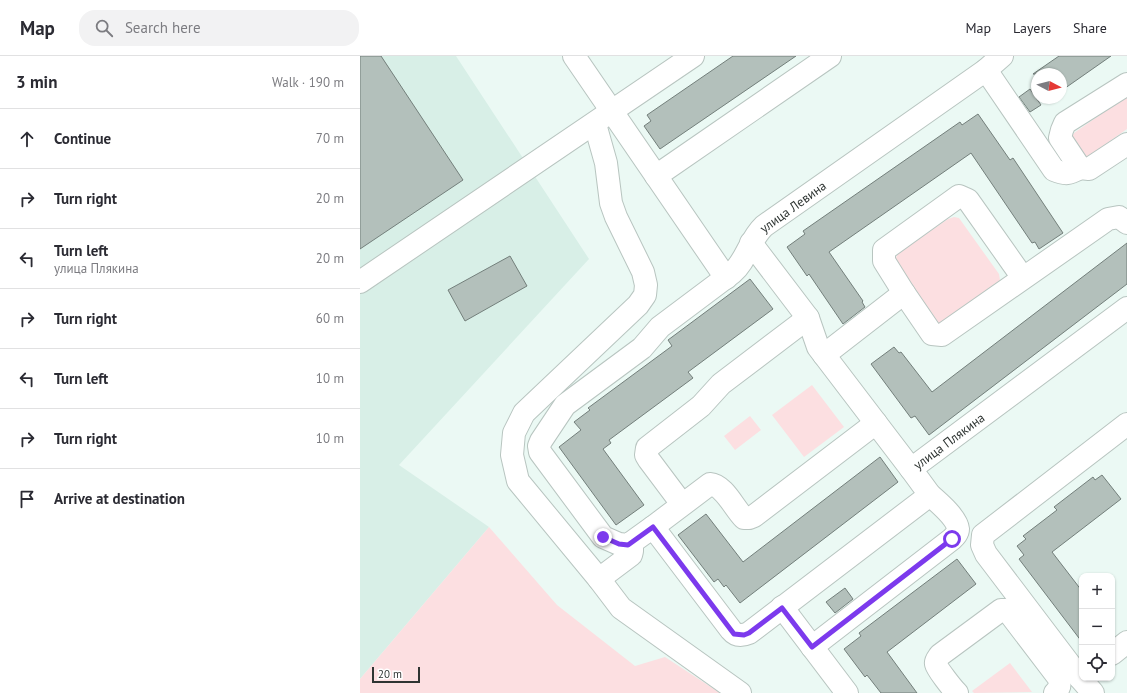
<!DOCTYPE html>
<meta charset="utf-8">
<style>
:root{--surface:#fff;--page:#f2f2f3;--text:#2b2b33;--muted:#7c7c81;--line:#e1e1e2}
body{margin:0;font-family:"PT Sans",sans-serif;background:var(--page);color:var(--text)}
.controls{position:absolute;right:12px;bottom:12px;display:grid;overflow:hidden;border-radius:8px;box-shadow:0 1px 3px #0004}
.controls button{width:36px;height:36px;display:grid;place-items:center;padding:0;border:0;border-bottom:1px solid var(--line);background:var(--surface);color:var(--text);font:20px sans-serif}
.compass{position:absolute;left:671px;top:12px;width:36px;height:36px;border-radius:50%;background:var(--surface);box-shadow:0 1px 3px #0004;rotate:97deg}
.scale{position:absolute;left:12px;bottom:10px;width:48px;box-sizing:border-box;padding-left:4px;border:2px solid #2e3432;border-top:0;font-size:11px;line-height:14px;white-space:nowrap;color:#2e3432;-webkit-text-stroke:3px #fff;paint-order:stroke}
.stop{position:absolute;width:12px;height:12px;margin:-9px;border:3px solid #7c3aed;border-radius:50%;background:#fff}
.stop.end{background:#7c3aed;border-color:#fff;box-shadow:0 1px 4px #0008}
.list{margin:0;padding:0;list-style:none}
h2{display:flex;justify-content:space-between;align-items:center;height:52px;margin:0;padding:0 16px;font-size:17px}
h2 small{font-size:13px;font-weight:400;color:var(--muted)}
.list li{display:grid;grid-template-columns:26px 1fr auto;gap:12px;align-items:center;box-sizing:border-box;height:60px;padding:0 16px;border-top:1px solid var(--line)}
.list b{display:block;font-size:15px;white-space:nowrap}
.list p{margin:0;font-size:13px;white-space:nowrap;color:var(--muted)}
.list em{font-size:13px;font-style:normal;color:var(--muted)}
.icon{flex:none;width:22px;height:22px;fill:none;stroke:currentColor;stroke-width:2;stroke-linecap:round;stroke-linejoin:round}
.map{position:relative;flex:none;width:767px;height:637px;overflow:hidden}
header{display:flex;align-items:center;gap:24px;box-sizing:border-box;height:56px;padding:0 20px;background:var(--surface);border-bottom:1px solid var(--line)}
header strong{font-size:19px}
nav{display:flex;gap:22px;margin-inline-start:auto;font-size:14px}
.search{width:280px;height:36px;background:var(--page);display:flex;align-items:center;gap:10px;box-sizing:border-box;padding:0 14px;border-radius:16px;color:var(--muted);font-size:15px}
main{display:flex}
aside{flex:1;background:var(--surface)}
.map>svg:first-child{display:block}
.built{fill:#d8efe7}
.green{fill:#fcdfe1}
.building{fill:#b3c0bb;stroke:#737f7b}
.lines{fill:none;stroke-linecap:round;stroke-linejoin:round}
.minor-casing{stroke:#b8c5c0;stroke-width:24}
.minor{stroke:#fff;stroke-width:22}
.route{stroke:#7c3aed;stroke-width:5}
.labels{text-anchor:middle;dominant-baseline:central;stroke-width:3;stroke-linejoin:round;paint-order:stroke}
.street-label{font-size:13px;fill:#2e3432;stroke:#fff}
</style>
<header>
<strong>Map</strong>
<div class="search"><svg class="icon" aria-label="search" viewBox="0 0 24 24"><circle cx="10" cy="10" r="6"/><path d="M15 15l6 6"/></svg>Search here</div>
<nav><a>Map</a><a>Layers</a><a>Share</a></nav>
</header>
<main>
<aside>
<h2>3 min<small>Walk · 190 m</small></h2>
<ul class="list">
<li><svg class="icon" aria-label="ahead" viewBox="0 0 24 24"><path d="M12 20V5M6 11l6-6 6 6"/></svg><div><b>Continue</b></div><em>70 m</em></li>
<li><svg class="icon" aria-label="right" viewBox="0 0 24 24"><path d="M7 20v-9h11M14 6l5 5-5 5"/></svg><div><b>Turn right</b></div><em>20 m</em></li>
<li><svg class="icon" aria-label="left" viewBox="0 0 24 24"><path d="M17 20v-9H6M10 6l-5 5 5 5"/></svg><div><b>Turn left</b><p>улица Плякина</p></div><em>20 m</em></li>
<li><svg class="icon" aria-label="right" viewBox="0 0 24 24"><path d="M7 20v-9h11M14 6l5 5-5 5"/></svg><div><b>Turn right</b></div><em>60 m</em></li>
<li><svg class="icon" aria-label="left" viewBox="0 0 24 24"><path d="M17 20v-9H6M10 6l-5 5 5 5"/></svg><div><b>Turn left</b></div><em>10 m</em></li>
<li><svg class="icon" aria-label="right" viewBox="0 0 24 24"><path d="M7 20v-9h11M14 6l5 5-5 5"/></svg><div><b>Turn right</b></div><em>10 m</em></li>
<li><svg class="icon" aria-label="arrive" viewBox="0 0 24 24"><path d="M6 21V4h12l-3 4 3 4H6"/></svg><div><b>Arrive at destination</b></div></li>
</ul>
</aside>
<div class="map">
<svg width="767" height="637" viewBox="0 0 767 637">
<rect width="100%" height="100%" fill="#ebf9f4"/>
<path class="built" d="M 0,0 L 96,0 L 229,203 L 39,409 L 129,471 L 0,623 Z"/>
<path class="green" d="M 767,40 L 767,73 L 729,100 L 724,101 L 711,82 L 714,77 Z
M 594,161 L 599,162 L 639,218 L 640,224 L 637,231 L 580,269 L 575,267 L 535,204 L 538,197 L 588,163 Z
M 452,329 L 484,371 L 444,401 L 412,359 Z
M 390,360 L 401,374 L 375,394 L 364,380 Z
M 129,471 L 197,549 L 275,610 L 305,601 L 360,637 L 0,637 L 0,623 Z
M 650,607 L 672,636 L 614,637 L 612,635 Z"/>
<path class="building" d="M 0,0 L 21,0 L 103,124 L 0,193 Z
M 373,0 L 436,0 L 300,93 L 284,70 L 291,65 L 287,59 Z
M 699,0 L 751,0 L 701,35 L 701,18 L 673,18 Z
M 670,33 L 681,49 L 670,56 L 659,41 Z
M 618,58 L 650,104 L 653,102 L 703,177 L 679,193 L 675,186 L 672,187 L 611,97 L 469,196 L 503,245 L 502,246 L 505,251 L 483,268 L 449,218 L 447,220 L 427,191 L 445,178 L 443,175 L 600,66 L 602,69 Z
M 767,187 L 767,228 L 569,379 L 555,360 L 551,362 L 511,308 L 534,291 L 539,297 L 541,296 L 572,336 Z
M 150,200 L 167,230 L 105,265 L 88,234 Z
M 390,223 L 413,253 L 328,316 L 333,322 L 249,384 L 251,387 L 243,393 L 284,449 L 256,469 L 199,391 L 221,374 L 214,366 L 230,354 L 228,352 L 312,290 L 308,284 Z
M 520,401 L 538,426 L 380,547 L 366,529 L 364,531 L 358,523 L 354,526 L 318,479 L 346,458 L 383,506 Z
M 742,419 L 761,443 L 692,496 L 722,535 L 722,586 L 659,503 L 664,499 L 657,490 L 666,483 L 663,480 L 697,454 L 694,451 L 733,421 L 735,424 Z
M 597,503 L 616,528 L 527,596 L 557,637 L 521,637 L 507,619 L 505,621 L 484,593 L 501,580 L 499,577 Z
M 485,532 L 493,543 L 475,557 L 466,546 Z"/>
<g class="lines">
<g class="minor-casing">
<g id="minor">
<path d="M 214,0 L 366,222"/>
<path id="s1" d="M 642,0 L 626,14 L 404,170 C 389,184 387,204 372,217 L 300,271 L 282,292 L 205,349 L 181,385 L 179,390 L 180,396 L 243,481 L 259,488 L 268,489 L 293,471 L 371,574 C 376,580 382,580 389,577 L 570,439 L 551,413 L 767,252"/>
<path d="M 626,14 L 694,114 C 706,119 709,118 720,112"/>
<path d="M 767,28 L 705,67 L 702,74 L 700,82 L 720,112 L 729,113 L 767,88"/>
<path d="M 235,68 L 246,107 L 251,147 L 256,161 L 283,216 L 286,229 L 285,239 L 278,249 L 164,357 L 154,377 L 152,399 L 158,425 L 239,523 L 271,499 L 272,495 L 272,487"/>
<path d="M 296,120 L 470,0"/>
<path d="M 391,187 L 448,262 L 458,291 L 551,413"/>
<path d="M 663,222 L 608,144 L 599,140 L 524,194 L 524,205 L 544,237 L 572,278 L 582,279 L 748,163 L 759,161 L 767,167"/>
<path d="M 0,226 L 333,0"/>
<path d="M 464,299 L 544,237"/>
<path d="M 322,448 L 289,404 L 286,399 L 287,392 L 341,350 L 361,328 L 448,262"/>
<path d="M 293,471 L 350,428 C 364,429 374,452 384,462 L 389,462 L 394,460 L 516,367"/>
<path d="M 239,523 L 261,552 L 380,637"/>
<path d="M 422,551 L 487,637"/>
<path d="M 452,591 L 592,483 C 595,480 598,477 598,473 C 597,462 578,446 570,439"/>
<path d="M 752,598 L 767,586"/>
<path d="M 722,620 L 720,622 L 626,498 L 622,489 L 623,479 L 767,368"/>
<path d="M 720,622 L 733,637"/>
<path d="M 597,637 C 592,632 577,613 576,608 C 575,605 578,602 580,599 L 641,554 L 646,554 L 650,558 L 698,621 C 701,628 700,632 695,637"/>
</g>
</g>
<use href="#minor" class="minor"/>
</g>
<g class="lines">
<path class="route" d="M 243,481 L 259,488 L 268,489 L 293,471 L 374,578 L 384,579 L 389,577 L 422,552 L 452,591 L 592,483"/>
</g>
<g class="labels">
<g class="street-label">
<text transform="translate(433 151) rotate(-36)">улица Левина</text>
<text stroke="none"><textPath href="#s1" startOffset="1237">улица Плякина</textPath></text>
</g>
</g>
</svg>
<div class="controls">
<button>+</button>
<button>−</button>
<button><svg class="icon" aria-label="locate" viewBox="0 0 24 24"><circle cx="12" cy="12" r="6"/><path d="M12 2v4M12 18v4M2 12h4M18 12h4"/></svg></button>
</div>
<svg class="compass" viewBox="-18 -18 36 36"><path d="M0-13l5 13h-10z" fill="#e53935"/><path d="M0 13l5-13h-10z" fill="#7c7c81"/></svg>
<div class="scale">20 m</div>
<div class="stop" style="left:592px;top:483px"></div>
<div class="stop end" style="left:243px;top:481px"></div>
</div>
</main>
